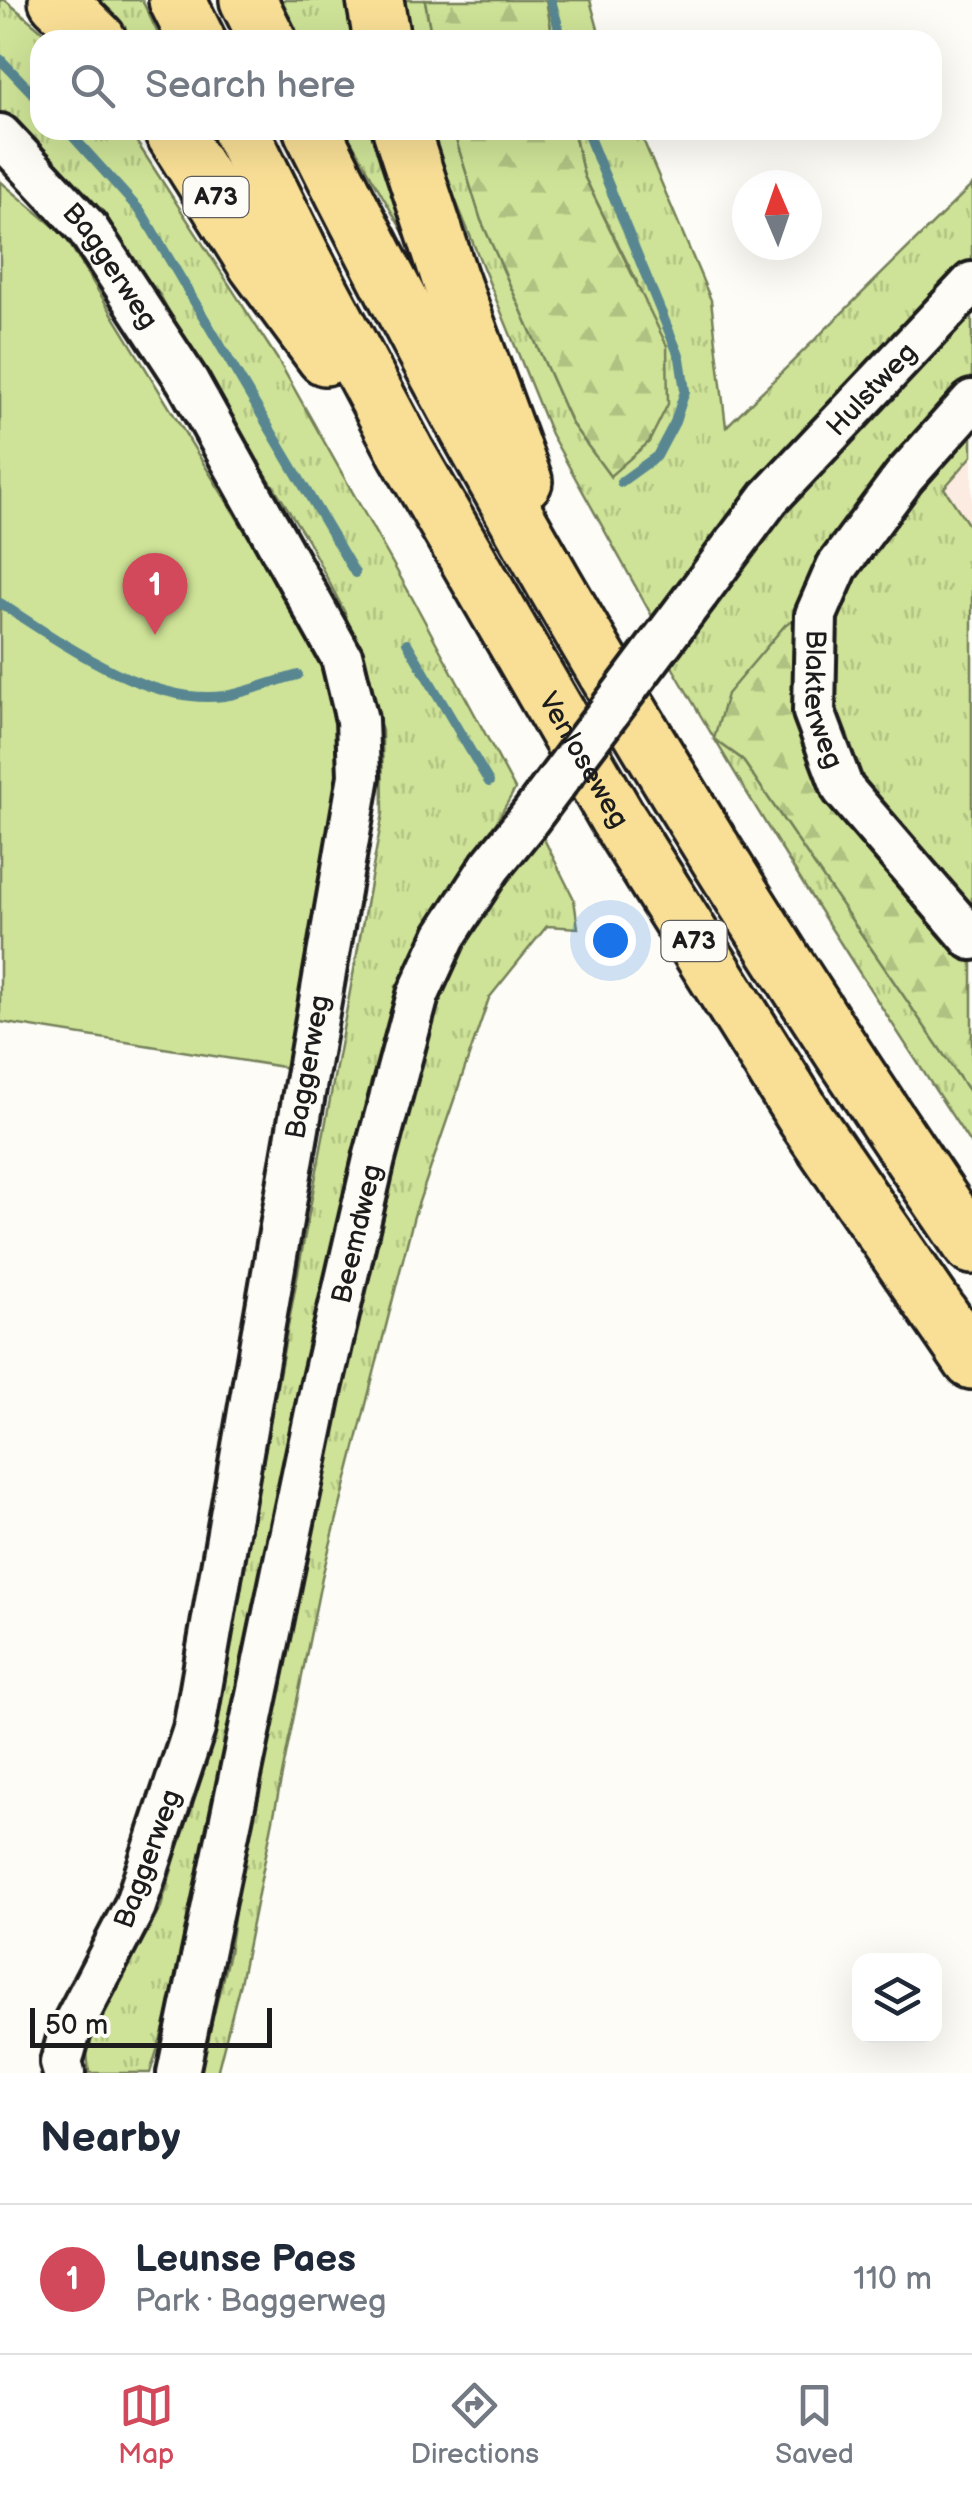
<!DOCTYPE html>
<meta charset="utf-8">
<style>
:root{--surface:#fff;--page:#f2f2f3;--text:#1f2937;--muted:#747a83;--line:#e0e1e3;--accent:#d1495b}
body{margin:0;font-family:"Balsamiq Sans",sans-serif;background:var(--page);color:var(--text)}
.controls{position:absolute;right:30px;bottom:30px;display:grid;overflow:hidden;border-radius:20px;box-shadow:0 10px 40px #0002}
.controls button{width:90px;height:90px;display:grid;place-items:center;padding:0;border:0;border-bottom:2px solid var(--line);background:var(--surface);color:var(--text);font:50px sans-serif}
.compass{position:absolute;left:732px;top:170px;width:90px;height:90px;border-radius:50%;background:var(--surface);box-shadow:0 10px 40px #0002;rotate:358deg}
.scale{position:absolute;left:30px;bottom:25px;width:242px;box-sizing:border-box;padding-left:10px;border:5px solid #1c1c1c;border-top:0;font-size:28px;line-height:35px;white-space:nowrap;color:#1c1c1c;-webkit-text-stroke:8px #fdfcf7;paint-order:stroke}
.you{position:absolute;left:610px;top:940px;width:35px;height:35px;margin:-25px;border:8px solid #fff;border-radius:50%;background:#1a73e8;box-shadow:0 0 0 15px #1a73e833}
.badge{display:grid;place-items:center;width:65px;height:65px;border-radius:50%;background:var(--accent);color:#fff;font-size:32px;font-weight:700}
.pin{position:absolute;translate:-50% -82px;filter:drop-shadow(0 2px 5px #0008)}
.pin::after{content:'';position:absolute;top:52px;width:35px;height:30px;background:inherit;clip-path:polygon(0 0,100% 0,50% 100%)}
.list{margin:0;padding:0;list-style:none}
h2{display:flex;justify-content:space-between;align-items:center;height:130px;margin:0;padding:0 40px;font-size:42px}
h2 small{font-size:32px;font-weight:400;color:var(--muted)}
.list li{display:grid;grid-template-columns:65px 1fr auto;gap:30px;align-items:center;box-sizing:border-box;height:150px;padding:0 40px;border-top:2px solid var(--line)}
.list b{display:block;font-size:38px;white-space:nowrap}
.list p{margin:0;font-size:32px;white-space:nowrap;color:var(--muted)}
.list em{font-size:32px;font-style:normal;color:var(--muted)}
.icon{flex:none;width:55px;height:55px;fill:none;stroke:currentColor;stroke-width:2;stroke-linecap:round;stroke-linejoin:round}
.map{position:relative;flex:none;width:972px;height:2073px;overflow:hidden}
.search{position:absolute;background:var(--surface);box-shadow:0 10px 40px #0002;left:30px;right:30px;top:30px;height:110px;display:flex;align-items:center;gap:25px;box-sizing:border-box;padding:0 35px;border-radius:30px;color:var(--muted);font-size:38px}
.sheet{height:280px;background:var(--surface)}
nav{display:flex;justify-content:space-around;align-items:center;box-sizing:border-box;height:140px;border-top:2px solid var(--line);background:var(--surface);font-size:28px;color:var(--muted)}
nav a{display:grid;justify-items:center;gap:5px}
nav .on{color:var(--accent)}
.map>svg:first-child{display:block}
.built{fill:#fcebe0}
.grass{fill:url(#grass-tufts);stroke:#75805a;stroke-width:2.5}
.forest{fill:url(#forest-firs);stroke:#75805a;stroke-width:2.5}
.park{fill:#cee397;stroke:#75805a;stroke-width:2.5}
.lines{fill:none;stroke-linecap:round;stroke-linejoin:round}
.stream{stroke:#598791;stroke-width:10}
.minor-casing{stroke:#1c1c1c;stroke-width:48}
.highway-casing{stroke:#1c1c1c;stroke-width:62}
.minor{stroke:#fdfcf7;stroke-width:40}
.highway{stroke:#f9df96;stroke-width:55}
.minor-bridge-casing{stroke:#1c1c1c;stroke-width:48;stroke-linecap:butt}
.minor-bridge{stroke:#fdfcf7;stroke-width:40}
.labels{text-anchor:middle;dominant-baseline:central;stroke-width:8;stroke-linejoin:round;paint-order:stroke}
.shield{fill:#fdfcf7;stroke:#605f5e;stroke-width:2.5}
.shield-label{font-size:25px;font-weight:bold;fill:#1c1c1c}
.street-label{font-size:28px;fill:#1c1c1c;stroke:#fdfcf7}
</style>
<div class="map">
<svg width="972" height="2073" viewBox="0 0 972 2073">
<defs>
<pattern id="grass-tufts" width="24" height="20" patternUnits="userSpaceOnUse" patternTransform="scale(2.5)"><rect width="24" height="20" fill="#cee397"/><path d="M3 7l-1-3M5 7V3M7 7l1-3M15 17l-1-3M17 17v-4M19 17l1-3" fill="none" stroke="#b0c282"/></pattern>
<pattern id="forest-firs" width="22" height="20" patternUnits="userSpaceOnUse" patternTransform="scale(2.5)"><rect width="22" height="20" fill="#cee397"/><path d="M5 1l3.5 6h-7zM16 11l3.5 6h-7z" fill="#b0c282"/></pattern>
</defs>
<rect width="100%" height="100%" fill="#fdfcf7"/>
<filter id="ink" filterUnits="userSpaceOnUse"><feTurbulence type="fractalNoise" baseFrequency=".01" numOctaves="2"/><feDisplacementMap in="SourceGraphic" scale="20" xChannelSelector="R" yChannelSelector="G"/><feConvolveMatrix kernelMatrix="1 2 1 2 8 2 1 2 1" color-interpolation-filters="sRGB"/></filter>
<g filter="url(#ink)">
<path class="built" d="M 972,437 L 972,575 L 920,501 Z"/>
<path class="grass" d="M 0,0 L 5,0 L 53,40 L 40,40 L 40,130 L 129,130 L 278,360 L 410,594 L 515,789 L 450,905 L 186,1956 L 150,2073 L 89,2073 L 87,2052 L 97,2024 L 161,1907 L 216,1716 L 383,813 L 382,731 L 345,613 L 307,539 L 208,383 L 160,295 L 108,232 L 0,123 Z
M 89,0 L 142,0 L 161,40 L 126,40 Z
M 282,0 L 359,0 L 365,40 L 301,40 Z
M 397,0 L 425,0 L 432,40 L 405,40 Z
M 546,0 L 590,0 L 601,40 L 553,40 Z
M 345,130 L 386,130 L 431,281 Z
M 427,130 L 453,130 L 481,220 L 572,424 L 610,476 L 637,282 L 584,176 L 573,130 L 639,130 L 711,300 L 726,427 L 972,185 L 972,263 L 783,460 L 652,616 L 551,434 Z
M 972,298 L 972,383 L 714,739 L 742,759 L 972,1096 L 972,1146 C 865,983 760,820 663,651 L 785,497 Z
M 972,430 L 972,456 L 944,488 L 972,530 L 972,917 L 845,762 L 824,672 L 840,596 L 923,483 Z
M 536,823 L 574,899 L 578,928 L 547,926 L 489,998 L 414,1216 L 322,1577 L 240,1983 L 217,2073 L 199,2073 L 229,1953 L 264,1708 L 418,1046 L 460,938 Z"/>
<path class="forest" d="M 425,0 L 546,0 L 553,40 L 432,40 Z
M 453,130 L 573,130 L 584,176 L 667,346 L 668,404 L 649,442 L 610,476 L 572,424 L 481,220 Z
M 808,612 L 821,779 L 852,832 L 972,958 L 972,1096 L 742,759 L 714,739 L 727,694 L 786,624 Z"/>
<path class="park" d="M 0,181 L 64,235 L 320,654 L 345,734 L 302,1070 L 0,1022 Z"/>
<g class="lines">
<path class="stream" d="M 551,0 L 562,40
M 0,59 L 40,101
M 67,130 L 142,213 L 355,573
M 586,130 L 680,358 L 685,391 L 675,422 L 657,456 L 621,482
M 0,603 C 60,642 149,706 224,696 C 249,692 274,681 298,675
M 407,643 L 489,782"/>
<g class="minor-casing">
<g id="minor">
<path id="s1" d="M 0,135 L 87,228 L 188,382 L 342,658 L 357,720 L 359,776 L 194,1729 L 135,1906 L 70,2031 L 61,2063 L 64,2073"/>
<path id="s2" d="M 972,401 L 904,477 L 837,567 L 816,615 L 814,712 L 843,789 L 972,939"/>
<path id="s3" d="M 698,593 L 769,498 L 972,283"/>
<path id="s4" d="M 178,2073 L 321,1388 L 374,1159 L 418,995 L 445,936 L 490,867 L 525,824"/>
</g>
</g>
<g class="highway-casing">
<g id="highway">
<path d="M 57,0 L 98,40"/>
<path d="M 177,0 L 197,40"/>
<path d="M 248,0 L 268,40"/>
<path d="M 375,0 L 382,40"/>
<path d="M 172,130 L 257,265 L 325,357"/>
<path id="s5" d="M 240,130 L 302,256 L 406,452 L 618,819 L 806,1119 L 972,1361"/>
<path d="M 312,130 C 503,517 728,890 972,1246"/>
<path d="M 401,130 L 450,279 L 524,481"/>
</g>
</g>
<use href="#minor" class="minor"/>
<use href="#highway" class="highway"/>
<g class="minor-bridge-casing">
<path id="minor-bridge" d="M 525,824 L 698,593"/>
</g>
<use href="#minor-bridge" class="minor-bridge"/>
</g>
</g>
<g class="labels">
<g class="shield">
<rect x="183.5" y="177" width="65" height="40" rx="8"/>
<rect x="661.5" y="921" width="65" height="40" rx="8"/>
</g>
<g class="shield-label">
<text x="216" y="197">A73</text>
<text x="694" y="941">A73</text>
</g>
<g class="street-label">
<text stroke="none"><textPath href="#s1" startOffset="172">Baggerweg</textPath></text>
<text stroke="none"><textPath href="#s3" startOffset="268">Hulstweg</textPath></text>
<text stroke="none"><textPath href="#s2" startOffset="352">Blakterweg</textPath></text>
<text stroke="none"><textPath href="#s5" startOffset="718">Venloseweg</textPath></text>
<text transform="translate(308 1067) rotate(-80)">Baggerweg</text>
<text stroke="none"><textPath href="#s4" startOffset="858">Beemdweg</textPath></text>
<text transform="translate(148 1859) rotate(-70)">Baggerweg</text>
</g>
</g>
</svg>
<div class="controls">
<button><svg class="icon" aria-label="layers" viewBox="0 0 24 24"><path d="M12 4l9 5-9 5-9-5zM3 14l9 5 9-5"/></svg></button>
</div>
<svg class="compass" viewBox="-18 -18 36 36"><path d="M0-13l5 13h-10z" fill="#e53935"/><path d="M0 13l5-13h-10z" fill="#747a83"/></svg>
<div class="scale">50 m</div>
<div class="you"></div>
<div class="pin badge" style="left:155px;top:635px">1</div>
<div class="search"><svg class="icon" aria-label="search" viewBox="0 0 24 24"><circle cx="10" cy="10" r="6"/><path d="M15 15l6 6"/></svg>Search here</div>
</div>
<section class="sheet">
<h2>Nearby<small></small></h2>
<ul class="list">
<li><span class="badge">1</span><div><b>Leunse Paes</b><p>Park · Baggerweg</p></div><em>110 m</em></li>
</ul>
</section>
<nav>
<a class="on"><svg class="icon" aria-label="map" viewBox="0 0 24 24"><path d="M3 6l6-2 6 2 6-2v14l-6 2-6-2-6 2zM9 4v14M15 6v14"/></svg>Map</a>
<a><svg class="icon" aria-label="directions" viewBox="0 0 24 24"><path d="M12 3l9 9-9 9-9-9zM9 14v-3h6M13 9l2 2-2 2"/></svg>Directions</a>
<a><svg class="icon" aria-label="saved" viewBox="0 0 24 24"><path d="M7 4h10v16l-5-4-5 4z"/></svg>Saved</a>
</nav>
